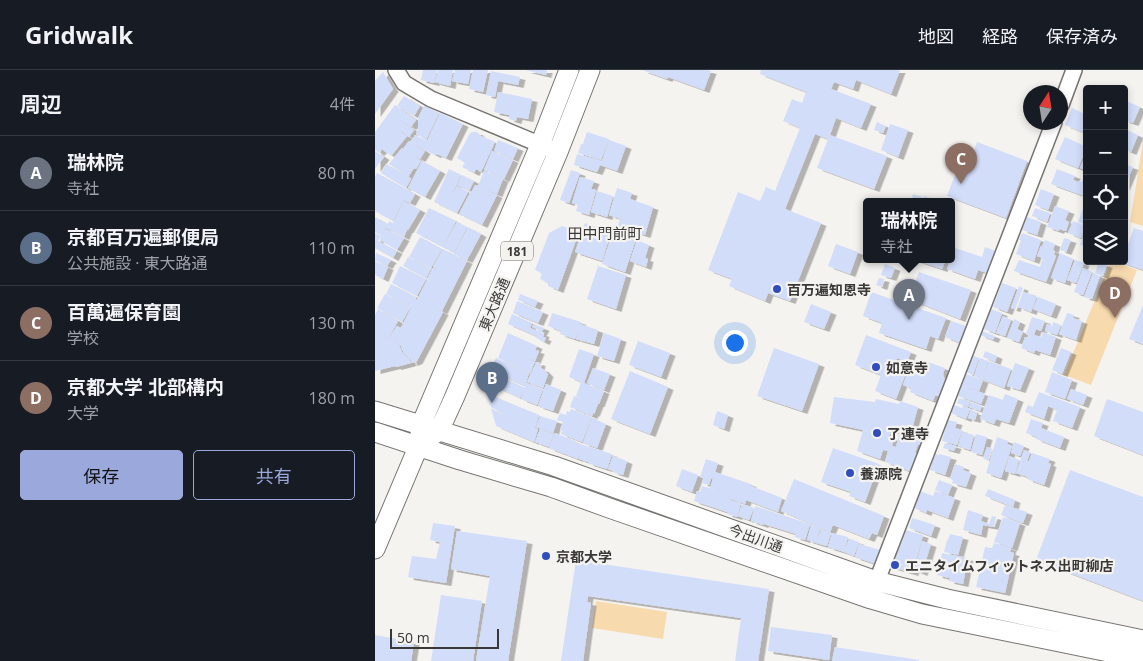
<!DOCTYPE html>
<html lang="ja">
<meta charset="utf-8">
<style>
:root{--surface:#171b24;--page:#20242c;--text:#f1f3f6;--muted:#9ea1a6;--line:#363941;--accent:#9ba8dc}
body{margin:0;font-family:"Open Sans","Noto Sans JP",sans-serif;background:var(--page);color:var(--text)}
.controls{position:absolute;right:15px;top:15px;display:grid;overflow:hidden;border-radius:5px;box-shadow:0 2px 8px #0003}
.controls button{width:45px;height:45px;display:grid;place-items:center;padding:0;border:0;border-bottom:1px solid var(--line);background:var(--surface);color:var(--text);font:25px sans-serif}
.compass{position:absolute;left:648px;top:15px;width:45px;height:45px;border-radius:50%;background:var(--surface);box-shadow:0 2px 8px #0003;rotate:12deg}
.scale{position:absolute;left:15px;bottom:12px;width:109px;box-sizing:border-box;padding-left:5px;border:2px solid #393837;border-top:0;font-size:14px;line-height:18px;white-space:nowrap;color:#393837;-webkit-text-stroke:4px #f5f3f0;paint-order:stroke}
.you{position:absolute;left:359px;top:272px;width:18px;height:18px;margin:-12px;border:4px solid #fff;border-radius:50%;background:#1a73e8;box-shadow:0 0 0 8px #1a73e833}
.badge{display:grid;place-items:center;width:32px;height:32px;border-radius:50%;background:var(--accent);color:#fff;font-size:16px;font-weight:700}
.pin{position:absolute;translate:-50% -41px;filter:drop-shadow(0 1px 2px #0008)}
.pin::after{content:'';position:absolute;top:26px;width:18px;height:15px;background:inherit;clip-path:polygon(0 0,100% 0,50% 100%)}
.popup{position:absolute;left:488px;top:128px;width:92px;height:65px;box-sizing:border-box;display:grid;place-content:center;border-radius:5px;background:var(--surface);filter:drop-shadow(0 1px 4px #0005);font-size:16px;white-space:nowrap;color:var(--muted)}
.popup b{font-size:19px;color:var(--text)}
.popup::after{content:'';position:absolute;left:50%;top:100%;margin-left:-10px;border:10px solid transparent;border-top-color:var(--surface)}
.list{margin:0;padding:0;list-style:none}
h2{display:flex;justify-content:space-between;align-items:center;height:65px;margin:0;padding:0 20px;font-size:21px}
h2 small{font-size:16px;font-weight:400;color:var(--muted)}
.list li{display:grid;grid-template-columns:32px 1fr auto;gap:15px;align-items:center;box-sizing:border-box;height:75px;padding:0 20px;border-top:1px solid var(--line)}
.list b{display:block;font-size:19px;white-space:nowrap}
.list p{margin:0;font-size:16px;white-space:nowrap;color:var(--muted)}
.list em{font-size:16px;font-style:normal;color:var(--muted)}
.actions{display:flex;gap:10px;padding:15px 20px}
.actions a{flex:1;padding:11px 0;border:1px solid var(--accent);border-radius:5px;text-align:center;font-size:18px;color:var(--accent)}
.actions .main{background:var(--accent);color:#111}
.icon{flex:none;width:28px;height:28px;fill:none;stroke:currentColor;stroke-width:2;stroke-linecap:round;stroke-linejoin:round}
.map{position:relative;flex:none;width:768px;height:591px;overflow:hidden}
header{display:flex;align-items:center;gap:30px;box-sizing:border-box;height:70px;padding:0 25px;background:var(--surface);border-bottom:1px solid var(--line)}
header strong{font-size:24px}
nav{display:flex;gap:28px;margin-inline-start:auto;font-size:18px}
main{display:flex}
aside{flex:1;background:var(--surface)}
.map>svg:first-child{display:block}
.green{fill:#f7dbaf}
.building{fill:#d2ddf9;filter:url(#shadow)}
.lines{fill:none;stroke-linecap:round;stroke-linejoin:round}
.minor-casing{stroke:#767471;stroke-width:18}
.major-casing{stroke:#767471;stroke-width:21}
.minor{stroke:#fff;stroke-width:15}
.major{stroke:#fff;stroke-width:19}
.poi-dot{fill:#314cbd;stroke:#f5f3f0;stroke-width:2}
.labels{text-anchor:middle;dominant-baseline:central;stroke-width:4.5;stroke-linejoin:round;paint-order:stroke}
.shield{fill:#f5f3f0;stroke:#71706e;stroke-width:1}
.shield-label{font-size:12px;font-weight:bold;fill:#393837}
.poi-label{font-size:14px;font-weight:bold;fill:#393837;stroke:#f5f3f0;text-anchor:start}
.street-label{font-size:14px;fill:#393837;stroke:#f5f3f0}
.neighbourhood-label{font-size:15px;fill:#393837;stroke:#f5f3f0}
</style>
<header>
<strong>Gridwalk</strong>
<nav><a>地図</a><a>経路</a><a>保存済み</a></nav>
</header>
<main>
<aside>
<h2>周辺<small>4件</small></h2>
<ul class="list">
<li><span class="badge" style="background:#6b7280">A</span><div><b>瑞林院</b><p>寺社</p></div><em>80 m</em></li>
<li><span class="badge" style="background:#5c6f8a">B</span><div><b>京都百万遍郵便局</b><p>公共施設 · 東大路通</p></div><em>110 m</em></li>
<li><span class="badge" style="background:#8d6e63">C</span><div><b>百萬遍保育園</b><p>学校</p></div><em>130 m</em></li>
<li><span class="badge" style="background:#8d6e63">D</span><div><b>京都大学 北部構内</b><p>大学</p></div><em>180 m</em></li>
</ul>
<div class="actions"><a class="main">保存</a><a>共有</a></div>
</aside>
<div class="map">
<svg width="768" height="591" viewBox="0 0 768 591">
<defs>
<filter id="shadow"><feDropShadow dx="5.5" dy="3" stdDeviation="0" flood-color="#0004"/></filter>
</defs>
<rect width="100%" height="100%" fill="#f5f3f0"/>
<path class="green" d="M 768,71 L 768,156 L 755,152 Z
M 736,191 L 762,200 L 716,315 L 689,305 Z
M 221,531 L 292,542 L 288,569 L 217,558 Z"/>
<path class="building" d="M 48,0 L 62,0 L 59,13 L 46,10 Z
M 63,0 L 78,0 L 75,16 L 60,12 Z
M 80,0 L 96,0 L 93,14 L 77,11 Z
M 98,0 L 113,0 L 108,22 L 94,19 Z
M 150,0 L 172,0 L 171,5 Z
M 267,0 L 332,0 L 336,1 L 329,20 L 293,7 L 292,9 Z
M 386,0 L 525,0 L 516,24 L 481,10 L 478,19 L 459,12 L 456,19 L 496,34 L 486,58 L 461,48 L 455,65 L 512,86 L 499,119 L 442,98 L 453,69 L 440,64 L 410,139 L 446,153 L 415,231 L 393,223 L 390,231 L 354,216 L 357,209 L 333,200 L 363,122 L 385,131 L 391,117 L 400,121 L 425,58 L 408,51 L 417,29 L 427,33 L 431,22 L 385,4 Z
M 116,1 L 145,7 L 143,15 L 123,11 L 120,27 L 111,25 Z
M 8,2 L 18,19 L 0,44 L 0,11 Z
M 123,22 L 157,29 L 153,49 L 142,47 L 141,51 L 134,49 L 134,45 L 119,42 Z
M 29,26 L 45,36 L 39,46 L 22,36 Z
M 749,30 L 765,37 L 758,53 L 749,50 Z
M 20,35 L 41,50 L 36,57 L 23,49 L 39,60 L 34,67 L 26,61 L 26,62 L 32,66 L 16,86 L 7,79 L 12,73 L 4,83 L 0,80 L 0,62 Z
M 49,36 L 64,43 L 51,70 L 41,64 L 43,59 L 43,48 Z
M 697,38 L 712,45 L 712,64 L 690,55 Z
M 65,43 L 88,54 L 71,88 L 62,84 L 60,85 L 38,73 L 50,81 L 45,89 L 38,85 L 46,91 L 41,99 L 39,98 L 33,107 L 14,94 L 27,78 L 28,79 L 34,71 L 36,72 L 40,65 L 56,73 L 52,71 Z
M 502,52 L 511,56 L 508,63 L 499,60 Z
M 515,54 L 533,60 L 523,87 L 506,80 Z
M 749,59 L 763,65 L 756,82 L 749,79 Z
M 99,62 L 102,62 L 106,66 L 120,72 L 106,102 L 101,99 L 99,103 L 87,97 L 90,93 L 82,88 L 95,63 Z
M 212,62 L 234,69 L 226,90 L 203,83 L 206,74 L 208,74 Z
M 690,67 L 712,77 L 703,98 L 680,89 Z
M 123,70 L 143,78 L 138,89 L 119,81 Z
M 234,70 L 251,76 L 242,101 L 225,95 L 222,102 L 199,95 L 202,84 L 227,91 Z
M 602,72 L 652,91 L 631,148 L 572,126 L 585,91 L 594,94 Z
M 0,81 L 9,87 L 0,99 Z
M 117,81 L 138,90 L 129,109 L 109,100 Z
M 712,82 L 712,100 L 705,98 Z
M 47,91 L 65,101 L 50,127 L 33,118 Z
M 11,94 L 36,109 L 31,118 L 6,103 Z
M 749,94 L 758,97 L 749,118 Z
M 74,99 L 86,105 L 76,127 L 82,116 L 93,122 L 82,143 L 59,132 Z
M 682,99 L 700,106 L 698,110 L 703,112 L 703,111 L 707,112 L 709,106 L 712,107 L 712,125 L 710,124 L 709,126 L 676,114 Z
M 196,100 L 205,103 L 194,133 L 185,130 Z
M 109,101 L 128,109 L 122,124 L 109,119 L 122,125 L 107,155 L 84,144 L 96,121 L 97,121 L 100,115 L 103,116 Z
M 2,103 L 40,124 L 35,133 L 29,130 L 18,151 L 0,141 L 0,107 Z
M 87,105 L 99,111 L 94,121 L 82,115 Z
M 205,107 L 219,111 L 216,119 L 221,120 L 214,145 L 201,141 L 203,135 L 197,133 Z
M 242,118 L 257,123 L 255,129 L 278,137 L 270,165 L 243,156 L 245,149 L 234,145 Z
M 666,119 L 679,124 L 673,140 L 660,135 Z
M 222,121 L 238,126 L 232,147 L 216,142 Z
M 538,124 L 548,127 L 546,131 L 536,131 Z
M 549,126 L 564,131 L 548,131 Z
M 29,131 L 45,140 L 33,160 L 32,160 L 29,167 L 11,158 L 8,163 L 11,159 L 29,168 L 22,180 L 5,170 L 7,166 L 0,162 L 0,147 L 13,154 L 14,151 L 18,153 Z
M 710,133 L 712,134 L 712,155 L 703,152 Z
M 680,136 L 694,141 L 690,150 L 694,152 L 691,161 L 684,159 L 684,161 L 672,157 Z
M 54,138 L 81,151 L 68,177 L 41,163 Z
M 660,138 L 675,143 L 672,152 L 657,146 Z
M 652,147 L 666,152 L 662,165 L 647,160 Z
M 698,151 L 711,156 L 706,168 L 693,163 Z
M 82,152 L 92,157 L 79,183 L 68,177 Z
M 210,153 L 236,162 L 227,191 L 200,182 Z
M 187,156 L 204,162 L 183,220 L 173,216 L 173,213 L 165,209 L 167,203 L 160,200 L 174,163 Z
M 93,157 L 106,164 L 92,190 L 79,184 Z
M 711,158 L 712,158 L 712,177 L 705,175 Z
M 759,158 L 768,161 L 768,200 L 743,191 L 749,191 L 749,185 Z
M 238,162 L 261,169 L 250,202 L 227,194 Z
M 0,163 L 6,166 L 3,171 L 22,181 L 18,188 L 0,178 Z
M 647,163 L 666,170 L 659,191 L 641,184 L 646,170 L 644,170 Z
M 45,167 L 67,179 L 56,198 L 34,187 Z
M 689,168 L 696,170 L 691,182 L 685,180 Z
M 262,170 L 274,175 L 270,188 L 273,189 L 271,197 L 255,191 Z
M 670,170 L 680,174 L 678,180 L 667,176 Z
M 461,174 L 483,182 L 475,204 L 453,196 Z
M 666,176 L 680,181 L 679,185 L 681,186 L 671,212 L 639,201 L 644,190 L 665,197 L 668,188 L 662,186 Z
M 610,177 L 623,182 L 615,204 L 603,200 L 600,209 L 572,199 L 580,178 L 607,187 Z
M 68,179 L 92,191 L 67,241 L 57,237 L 68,242 L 42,291 L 37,293 L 35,287 L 29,284 L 26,276 L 19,271 L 21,268 L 20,267 L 19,271 L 16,269 L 24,275 L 28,284 L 34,288 L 36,293 L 21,297 L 20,296 L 0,301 L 0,245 L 3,239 L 23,251 L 12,271 L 22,256 L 26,258 L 36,238 L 11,224 L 16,214 L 41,227 L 41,229 L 42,230 L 52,210 L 56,211 L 52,209 L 58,198 L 63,200 L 58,197 Z
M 1,183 L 16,190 L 12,196 L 0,190 Z
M 685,183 L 698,189 L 690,213 L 676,208 Z
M 33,187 L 56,199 L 51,208 L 28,196 Z
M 538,189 L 571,189 L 567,199 Z
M 700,190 L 709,193 L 701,213 L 692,210 Z
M 0,191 L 13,197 L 8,209 L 0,205 Z
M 724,192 L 732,195 L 728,206 L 720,203 Z
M 510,194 L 520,198 L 516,208 L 506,205 Z
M 25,196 L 51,209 L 42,226 L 17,213 Z
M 223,196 L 251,205 L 241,239 L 212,229 Z
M 708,198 L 717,202 L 708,225 L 699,222 Z
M 544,202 L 596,220 L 585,249 L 534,229 Z
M 718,203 L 725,206 L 717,229 L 709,227 Z
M 504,208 L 509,209 L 507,217 L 501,215 Z
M 627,213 L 641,218 L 632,242 L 618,237 Z
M 644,216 L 648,218 L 640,239 L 636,238 Z
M 496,222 L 571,248 L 563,269 L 555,266 L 551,279 L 504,263 L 507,253 L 488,246 Z
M 648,222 L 662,226 L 656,242 L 643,237 Z
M 10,224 L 35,238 L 27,252 L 2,238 Z
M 145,224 L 163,231 L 160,237 L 143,230 Z
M 663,227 L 681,234 L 676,246 L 658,239 Z
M 142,231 L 168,242 L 163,253 L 138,243 Z
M 436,234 L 456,242 L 449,259 L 429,252 Z
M 768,235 L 768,274 L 754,269 Z
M 616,239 L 627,243 L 620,263 L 609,259 Z
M 177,243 L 206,252 L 205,254 L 223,260 L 219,274 L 201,269 L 204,260 L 200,269 L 185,264 L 186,261 L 173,256 Z
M 692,243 L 699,245 L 698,248 L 707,251 L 701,270 L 684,264 Z
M 137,244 L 157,253 L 155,258 L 163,261 L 164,260 L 157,257 L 159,254 L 169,258 L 166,263 L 169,264 L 168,267 L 171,268 L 169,272 L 161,268 L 161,266 L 133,254 Z
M 628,246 L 636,250 L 630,266 L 621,263 Z
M 657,247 L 670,251 L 666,261 L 661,259 L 659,265 L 666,267 L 668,262 L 681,267 L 675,285 L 660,280 L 659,283 L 646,278 L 650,267 L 653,268 L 654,265 L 651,264 Z
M 639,249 L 645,252 L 642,259 L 648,262 L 644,272 L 632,268 Z
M 576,251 L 594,257 L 588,274 L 570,267 Z
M 678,252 L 686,255 L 682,265 L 670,261 L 672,254 L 677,256 Z
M 607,261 L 620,266 L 618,270 L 605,265 Z
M 133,263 L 162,276 L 160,280 L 164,281 L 160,291 L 151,288 L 160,292 L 155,303 L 123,288 Z
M 229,263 L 246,269 L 239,291 L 222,286 Z
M 491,265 L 536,282 L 532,292 L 522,288 L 519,298 L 531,303 L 521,329 L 500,321 L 506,305 L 480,295 Z
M 263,271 L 295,283 L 286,307 L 254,295 Z
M 399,278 L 444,294 L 427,341 L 382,326 Z
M 686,278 L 696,282 L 687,304 L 677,300 Z
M 204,279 L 219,284 L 209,313 L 229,321 L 224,334 L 223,334 L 219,344 L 218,343 L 217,346 L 195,337 L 199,326 L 209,329 L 201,326 L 206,312 L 194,307 Z
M 610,281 L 622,286 L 620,292 L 608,287 Z
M 597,285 L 604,288 L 598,305 L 591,302 Z
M 121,288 L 154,303 L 150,316 L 115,300 Z
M 605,288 L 613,291 L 609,304 L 614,291 L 624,295 L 622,301 L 625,295 L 636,299 L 629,318 L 599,306 Z
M 547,290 L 570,298 L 568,304 L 570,310 L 564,326 L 560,326 L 558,331 L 535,322 L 536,318 L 528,315 L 535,296 L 544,298 Z
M 162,292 L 165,293 L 164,298 L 168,299 L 173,304 L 168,318 L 152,312 L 161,293 Z
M 640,293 L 654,298 L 645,320 L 632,316 Z
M 218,298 L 235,304 L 229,320 L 212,313 Z
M 115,301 L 150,318 L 145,328 L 110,312 Z
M 255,301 L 293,317 L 275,364 L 236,349 Z
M 677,302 L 697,310 L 690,329 L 670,322 Z
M 591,304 L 608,310 L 604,321 L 587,315 Z
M 151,313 L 168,319 L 162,335 L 146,329 Z
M 171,314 L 186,320 L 178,341 L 163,336 Z
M 587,315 L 610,324 L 606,334 L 583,326 Z
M 696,319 L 712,325 L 708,335 L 692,329 Z
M 664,322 L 705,337 L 697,358 L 678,351 L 682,340 L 673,336 L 669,349 L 650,342 L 653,335 L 658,337 Z
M 111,323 L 164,345 L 160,358 L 163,359 L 159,372 L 121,356 L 116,338 L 131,347 L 125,342 L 116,337 Z
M 630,324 L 643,329 L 634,353 L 621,349 Z
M 614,325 L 628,330 L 619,354 L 605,349 Z
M 459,327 L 500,332 L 501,329 L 524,334 L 525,331 L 543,337 L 535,366 L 517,361 L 514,366 L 519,368 L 517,376 L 521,377 L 524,365 L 540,370 L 544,358 L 552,360 L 548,376 L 543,374 L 540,383 L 543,384 L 537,402 L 510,392 L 513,381 L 508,380 L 505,389 L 482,381 L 488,360 L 455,353 Z
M 584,328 L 595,331 L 593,337 L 582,333 Z
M 732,329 L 768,342 L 768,385 L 719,366 Z
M 596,332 L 607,336 L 605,341 L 594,337 Z
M 579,335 L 587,338 L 588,336 L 595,339 L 591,349 L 576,343 Z
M 196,339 L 217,347 L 207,372 L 186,364 L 187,361 L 185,360 L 188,352 L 182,350 L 185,343 L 191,345 L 192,341 L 195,342 Z
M 596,339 L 598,340 L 597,341 L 602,343 L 600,350 L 593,348 Z
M 342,341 L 353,345 L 349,359 L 338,355 Z
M 165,346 L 182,351 L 178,363 L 161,357 Z
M 217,348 L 231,354 L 222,378 L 208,373 Z
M 656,349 L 668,353 L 666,358 L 689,367 L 685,378 L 661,369 L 661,367 L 651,363 Z
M 573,350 L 582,352 L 580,358 L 587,360 L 582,375 L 567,371 Z
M 165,359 L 179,364 L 174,377 L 160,372 Z
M 587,362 L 599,365 L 595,380 L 583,376 Z
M 180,363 L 200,371 L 199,372 L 218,378 L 213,392 L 204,389 L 206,383 L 203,389 L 174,378 Z
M 601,364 L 612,367 L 607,385 L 596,382 Z
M 622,367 L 633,371 L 632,374 L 637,376 L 626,408 L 611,403 Z
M 639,372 L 649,376 L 645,386 L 636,383 Z
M 570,373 L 581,376 L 579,381 L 568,378 Z
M 612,377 L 617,379 L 613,391 L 608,388 Z
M 218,378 L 237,384 L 232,399 L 213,393 Z
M 458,378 L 504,394 L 490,432 L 474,426 L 476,422 L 446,412 Z
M 649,380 L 655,382 L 652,391 L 654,391 L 657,383 L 675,389 L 673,393 L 676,394 L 669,415 L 652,409 L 653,407 L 641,403 Z
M 560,384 L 564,385 L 564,384 L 576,387 L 570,405 L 555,400 Z
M 238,386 L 252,391 L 248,405 L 238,402 L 241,393 L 238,401 L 233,399 Z
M 634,386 L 644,390 L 640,404 L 630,401 Z
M 331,389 L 343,393 L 340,402 L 376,414 L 376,416 L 407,428 L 403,442 L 371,430 L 370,434 L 356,429 L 355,430 L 366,433 L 362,447 L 352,444 L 352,442 L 319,431 L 322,421 L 325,422 L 327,416 L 345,421 L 335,418 L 338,409 L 336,408 L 334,415 L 327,413 L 329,408 L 325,407 Z
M 580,394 L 589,397 L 588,400 L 596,403 L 591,417 L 577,413 L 578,410 L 575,409 Z
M 307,399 L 323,405 L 317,422 L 301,416 Z
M 695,400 L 768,427 L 768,531 L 661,490 Z
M 419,409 L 509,446 L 502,465 L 497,463 L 494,469 L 458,455 L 455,462 L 406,441 Z
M 564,410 L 577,415 L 573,425 L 560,420 Z
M 613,419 L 640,430 L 638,437 L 610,426 Z
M 545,421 L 558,426 L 560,421 L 580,428 L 573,448 L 552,440 L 551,443 L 539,438 Z
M 367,434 L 379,438 L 374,450 L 363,446 Z
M 630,435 L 652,442 L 648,453 L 626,445 Z
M 380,436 L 435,454 L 430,470 L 420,467 L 421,464 L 389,454 L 390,449 L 388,455 L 376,451 Z
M 593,440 L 608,445 L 606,451 L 614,454 L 617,446 L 621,447 L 619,457 L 608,455 L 606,465 L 588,460 Z
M 628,447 L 645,453 L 637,478 L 619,472 Z
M 537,448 L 560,455 L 556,466 L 534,458 Z
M 58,453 L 80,456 L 71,513 L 33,507 L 37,486 L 61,489 L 65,472 L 55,470 Z
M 436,455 L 445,458 L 441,473 L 432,470 Z
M 446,459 L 456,463 L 452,476 L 441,473 Z
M 527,459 L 548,465 L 538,503 L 517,497 Z
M 82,461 L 152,471 L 133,591 L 101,591 L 115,506 L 76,499 Z
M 457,463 L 473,467 L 469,482 L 453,477 Z
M 575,464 L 588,467 L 583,485 L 569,482 L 572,470 L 573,470 Z
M 474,469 L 484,472 L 479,486 L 469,482 Z
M 547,471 L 556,474 L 547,503 L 540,500 Z
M 619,473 L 636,478 L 635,482 L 639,483 L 630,523 L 601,517 L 610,477 L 617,478 Z
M 484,474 L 505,480 L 501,494 L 480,487 Z
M 567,483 L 593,488 L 588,514 L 574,511 L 576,501 L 574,508 L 562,505 Z
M 201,490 L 394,519 L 383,591 L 360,591 L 366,548 L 213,526 L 212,532 L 216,533 L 208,591 L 186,591 Z
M 66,525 L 107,531 L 98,591 L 56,591 Z
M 396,557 L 457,565 L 454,590 L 393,581 Z
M 0,565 L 39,572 L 36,591 L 0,591 Z
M 460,577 L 544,590 L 544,591 L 457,591 Z"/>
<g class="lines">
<g class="minor-casing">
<path id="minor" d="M 21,0 L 29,13 L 56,29 L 183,82
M 686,35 L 699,0
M 498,521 L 679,52"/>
</g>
<g class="major-casing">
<path id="major" d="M 0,341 L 179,396 L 501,511 L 572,529 L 768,570
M 0,362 L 85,390 L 176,417 L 234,438 L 496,529 L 547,544 L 768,589
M 55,367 L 64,361 L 80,326 L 183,82 L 215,0
M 0,479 L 44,375 L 46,355 L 165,75 L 194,0"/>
</g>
<use href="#minor" class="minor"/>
<use href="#major" class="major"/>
</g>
<g class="poi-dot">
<circle cx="402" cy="219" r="5"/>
<circle cx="501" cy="297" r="5"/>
<circle cx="502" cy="363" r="5"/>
<circle cx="475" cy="403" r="5"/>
<circle cx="171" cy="486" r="5"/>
<circle cx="520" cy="495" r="5"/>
</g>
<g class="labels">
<rect class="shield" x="126" y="171.5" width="32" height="19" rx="4"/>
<g class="shield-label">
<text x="142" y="181">181</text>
</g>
<g class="poi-label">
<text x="412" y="219">百万遍知恩寺</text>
<text x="511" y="297">如意寺</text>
<text x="512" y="363">了連寺</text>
<text x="485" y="403">養源院</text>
<text x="181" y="486">京都大学</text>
<text x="530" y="495">エニタイムフィットネス出町柳店</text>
</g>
<g class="street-label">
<text transform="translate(119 234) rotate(-67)">東大路通</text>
<text transform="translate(381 468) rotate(20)">今出川通</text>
</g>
<g class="neighbourhood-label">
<text x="230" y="163">田中門前町</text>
</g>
</g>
</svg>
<div class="controls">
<button>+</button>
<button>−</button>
<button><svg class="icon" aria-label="locate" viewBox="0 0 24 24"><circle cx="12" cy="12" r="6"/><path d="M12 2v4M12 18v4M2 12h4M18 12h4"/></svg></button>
<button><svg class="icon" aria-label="layers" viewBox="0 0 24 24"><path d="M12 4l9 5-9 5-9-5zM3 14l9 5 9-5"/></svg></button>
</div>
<svg class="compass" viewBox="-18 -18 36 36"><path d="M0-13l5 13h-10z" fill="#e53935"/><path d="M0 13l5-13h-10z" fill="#9ea1a6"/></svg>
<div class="scale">50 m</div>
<div class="you"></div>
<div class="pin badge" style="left:534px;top:250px;background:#6b7280">A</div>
<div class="popup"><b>瑞林院</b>寺社</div>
<div class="pin badge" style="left:117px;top:333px;background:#5c6f8a">B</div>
<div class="pin badge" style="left:586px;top:114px;background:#8d6e63">C</div>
<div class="pin badge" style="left:740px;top:248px;background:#8d6e63">D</div>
</div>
</main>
